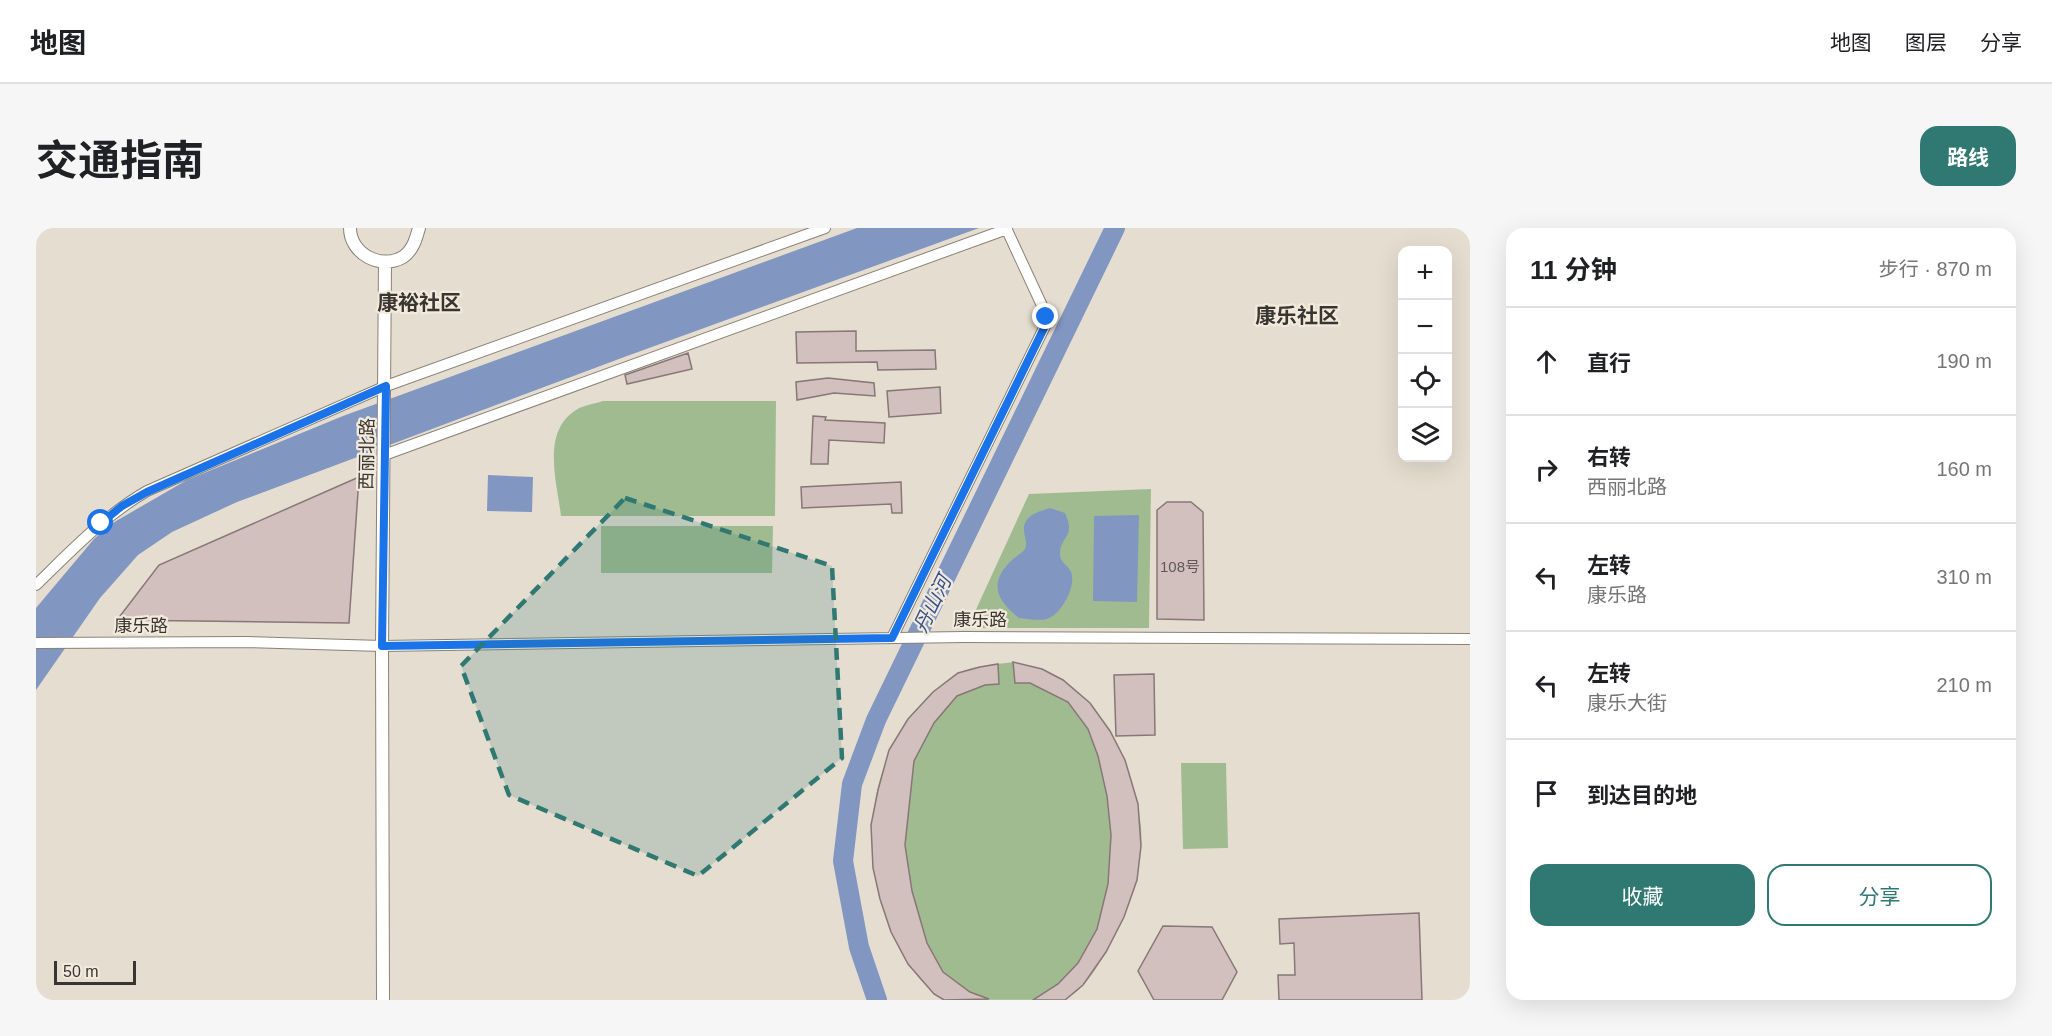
<!DOCTYPE html>
<html lang="zh">
<meta charset="utf-8">
<style>
:root{--surface:#fff;--page:#f6f6f6;--text:#202124;--muted:#757577;--line:#e0e0e0;--accent:#307872}
body{margin:0;font-family:Helvetica,"Noto Sans SC",sans-serif;background:var(--page);color:var(--text)}
.controls{position:absolute;right:18px;top:18px;display:grid;overflow:hidden;border-radius:12px;box-shadow:0 6px 24px #0002}
.controls button{width:54px;height:54px;display:grid;place-items:center;padding:0;border:0;border-bottom:2px solid var(--line);background:var(--surface);color:var(--text);font:30px sans-serif}
.scale{position:absolute;left:18px;bottom:15px;width:82px;box-sizing:border-box;padding-left:6px;border:3px solid #393530;border-top:0;font-size:16px;line-height:21px;white-space:nowrap;color:#393530;-webkit-text-stroke:4px #f2eadd;paint-order:stroke}
.stop{position:absolute;width:18px;height:18px;margin:-14px;border:4px solid #1a73e8;border-radius:50%;background:#fff}
.stop.end{background:#1a73e8;border-color:#fff;box-shadow:0 2px 6px #0008}
.list{margin:0;padding:0;list-style:none}
h2{display:flex;justify-content:space-between;align-items:center;height:78px;margin:0;padding:0 24px;font-size:26px}
h2 small{font-size:20px;font-weight:400;color:var(--muted)}
.list li{display:grid;grid-template-columns:39px 1fr auto;gap:18px;align-items:center;box-sizing:border-box;height:108px;padding:0 24px;border-top:2px solid var(--line)}
.list b{display:block;font-size:22px;white-space:nowrap}
.list p{margin:0;font-size:20px;white-space:nowrap;color:var(--muted)}
.list em{font-size:20px;font-style:normal;color:var(--muted)}
.actions{display:flex;gap:12px;padding:18px 24px}
.actions a{flex:1;padding:14px 0;border:2px solid var(--accent);border-radius:18px;text-align:center;font-size:21px;color:var(--accent)}
.actions .main{background:var(--accent);color:#fff}
.icon{flex:none;width:33px;height:33px;fill:none;stroke:currentColor;stroke-width:2;stroke-linecap:round;stroke-linejoin:round}
.map{position:relative;flex:none;width:1434px;height:772px;overflow:hidden;border-radius:18px}
header{display:flex;align-items:center;gap:36px;box-sizing:border-box;height:84px;padding:0 30px;background:var(--surface);border-bottom:2px solid var(--line)}
header strong{font-size:28px}
nav{display:flex;gap:33px;margin-inline-start:auto;font-size:21px}
.intro{display:flex;align-items:center;justify-content:space-between;box-sizing:border-box;height:144px;padding:0 36px}
h1{margin:0;font-size:42px}
.button{padding:15px 27px;border-radius:18px;background:var(--accent);color:#fff;font-size:21px;font-weight:700}
main{display:flex;gap:36px;padding:0 36px}
aside{flex:1;background:var(--surface);border-radius:18px;box-shadow:0 6px 24px #0002}
.map>svg:first-child{display:block}
.green{fill:#a1bb90}
.water{fill:#8197c1}
.lines{fill:none;stroke-linecap:round;stroke-linejoin:round}
.river{stroke:#8197c1;stroke-width:20}
.building{fill:#d2c0bf;stroke:#877776;stroke-width:1.5}
.minor-casing{stroke:#898276;stroke-width:12}
.tertiary-casing{stroke:#898276;stroke-width:14}
.minor{stroke:#fff;stroke-width:10}
.tertiary{stroke:#fff;stroke-width:12}
.route{stroke:#1a73e8;stroke-width:8}
.marked{fill:#307872;fill-opacity:0.2;stroke:#307872;stroke-width:4.5;stroke-dasharray:12 8;stroke-linejoin:round}
.labels{text-anchor:middle;dominant-baseline:central;stroke-width:4.5;stroke-linejoin:round;paint-order:stroke}
.number-label{font-size:15px;fill:#5f5854}
.street-label{font-size:18px;fill:#393530;stroke:#f2eadd}
.water-label{font-size:20px;font-style:italic;fill:#355289;stroke:#f2eadd}
.quarter-label{font-size:21px;font-weight:bold;fill:#393530;stroke:#f2eadd}
</style>
<header>
<strong>地图</strong>
<nav><a>地图</a><a>图层</a><a>分享</a></nav>
</header>
<div class="intro"><h1>交通指南</h1><a class="button">路线</a></div>
<main>
<div class="map">
<svg width="1434" height="772" viewBox="0 0 1434 772">
<rect width="100%" height="100%" fill="#e5ddd0"/>
<path class="green" d="M 567,173 L 740,173 L 739,288 L 525,288 C 521,254 505,204 540,182 C 547,177 559,176 567,173 Z
M 1115,261 L 1113,400 L 945,400 L 937,388 L 993,266 Z
M 565,298 L 737,298 L 736,345 L 565,345 Z
M 977,434 C 987,437 998,438 1008,442 C 1055,463 1082,509 1096,557 C 1102,576 1107,599 1105,619 C 1100,650 1091,683 1077,710 C 1066,731 1052,759 1030,771 C 1022,772 925,772 908,772 C 889,761 874,740 864,721 C 822,643 825,540 888,474 C 898,464 910,451 923,445 C 939,437 959,437 977,434 Z
M 1145,535 L 1190,535 L 1192,620 L 1147,621 Z"/>
<path class="water" d="M 821,0 L 943,0 L 591,128 L 201,274 L 136,304 L 102,327 L 64,370 L 0,462 L 0,380 L 58,311 L 75,296 L 151,252 L 307,188 Z
M 452,247 L 497,249 L 496,284 L 451,283 Z
M 1014,280 L 1029,285 C 1040,309 1025,308 1024,324 C 1023,335 1032,336 1035,344 C 1041,358 1025,387 1011,391 C 1003,393 992,391 983,390 C 961,373 952,355 975,333 C 979,329 986,325 989,321 C 992,314 988,309 988,302 C 987,288 1003,283 1014,280 Z
M 1103,287 L 1101,374 L 1057,373 L 1058,288 Z"/>
<g class="lines">
<path class="river" d="M 841,772 L 823,719 L 807,633 L 816,556 L 840,492 L 1079,0"/>
</g>
<path class="building" d="M 820,103 L 820,123 L 899,122 L 900,141 L 842,142 L 841,134 L 761,135 L 760,104 Z
M 652,125 L 656,141 L 591,156 L 589,147 Z
M 792,150 L 838,155 L 839,168 L 798,165 L 761,172 L 760,154 Z
M 904,159 L 905,185 L 853,189 L 851,163 Z
M 777,188 L 790,189 L 789,192 L 849,195 L 848,215 L 793,212 L 792,236 L 775,236 Z
M 323,249 L 313,395 L 81,392 L 123,337 Z
M 865,254 L 866,285 L 856,285 L 855,276 L 766,280 L 765,259 Z
M 1131,274 L 1155,274 L 1167,284 L 1168,392 L 1121,391 L 1121,282 Z
M 977,434 L 1006,441 L 1027,452 L 1054,475 L 1074,503 L 1089,532 L 1102,576 L 1105,618 L 1101,652 L 1088,689 L 1070,724 L 1047,757 L 1029,772 L 997,772 L 1022,756 L 1042,735 L 1061,701 L 1072,656 L 1075,607 L 1071,568 L 1062,528 L 1052,501 L 1032,474 L 994,455 L 979,455 Z
M 962,436 L 963,456 L 949,457 L 921,468 L 898,495 L 878,533 L 869,617 L 876,663 L 891,715 L 907,744 L 934,764 L 953,771 L 908,772 L 898,766 L 872,736 L 855,704 L 844,671 L 837,640 L 835,597 L 842,562 L 853,522 L 872,491 L 897,464 L 922,445 L 944,439 Z
M 1118,446 L 1119,507 L 1080,508 L 1078,447 Z
M 1383,685 L 1386,772 L 1243,772 L 1242,747 L 1259,747 L 1258,715 L 1244,716 L 1243,691 Z
M 1127,698 L 1176,699 L 1201,744 L 1186,772 L 1118,772 L 1102,743 Z"/>
<g class="lines">
<g class="minor-casing">
<path id="minor" d="M 348,227 L 971,1
M 0,357 C 35,323 68,288 111,263 L 350,158 L 789,0
M 856,410 L 1010,96 L 1009,84 L 970,0
M 0,415 L 210,414 L 346,418 L 928,409 L 1434,411"/>
</g>
<g class="tertiary-casing">
<path id="tertiary" d="M 314,0 C 314,26 345,42 367,29 C 377,22 380,11 383,0
M 347,772 L 346,418 L 349,34"/>
</g>
<use href="#minor" class="minor"/>
<use href="#tertiary" class="tertiary"/>
</g>
<g class="lines">
<path class="route" d="M 65,295 L 86,278 L 111,264 L 350,158 L 346,418 L 856,410 L 1010,96 L 1010,89"/>
</g>
<path class="marked" d="M 589,270 L 796,338 L 806,530 L 662,648 L 473,567 L 425,438 Z"/>
<g class="labels">
<g class="number-label">
<text x="1144" y="338">108号</text>
</g>
<g class="street-label">
<text transform="translate(331 226) rotate(-89)">西丽北路</text>
<text x="944" y="392">康乐路</text>
<text x="105" y="398">康乐路</text>
</g>
<g class="water-label">
<text transform="translate(896 376) rotate(-64)">丹山河</text>
</g>
<g class="quarter-label">
<text x="383" y="74">康裕社区</text>
<text x="1261" y="87">康乐社区</text>
</g>
</g>
</svg>
<div class="controls">
<button>+</button>
<button>−</button>
<button><svg class="icon" aria-label="locate" viewBox="0 0 24 24"><circle cx="12" cy="12" r="6"/><path d="M12 2v4M12 18v4M2 12h4M18 12h4"/></svg></button>
<button><svg class="icon" aria-label="layers" viewBox="0 0 24 24"><path d="M12 4l9 5-9 5-9-5zM3 14l9 5 9-5"/></svg></button>
</div>
<div class="scale">50 m</div>
<div class="stop" style="left:65px;top:295px"></div>
<div class="stop end" style="left:1010px;top:89px"></div>
</div>
<aside>
<h2>11 分钟<small>步行 · 870 m</small></h2>
<ul class="list">
<li><svg class="icon" aria-label="ahead" viewBox="0 0 24 24"><path d="M12 20V5M6 11l6-6 6 6"/></svg><div><b>直行</b></div><em>190 m</em></li>
<li><svg class="icon" aria-label="right" viewBox="0 0 24 24"><path d="M7 20v-9h11M14 6l5 5-5 5"/></svg><div><b>右转</b><p>西丽北路</p></div><em>160 m</em></li>
<li><svg class="icon" aria-label="left" viewBox="0 0 24 24"><path d="M17 20v-9H6M10 6l-5 5 5 5"/></svg><div><b>左转</b><p>康乐路</p></div><em>310 m</em></li>
<li><svg class="icon" aria-label="left" viewBox="0 0 24 24"><path d="M17 20v-9H6M10 6l-5 5 5 5"/></svg><div><b>左转</b><p>康乐大街</p></div><em>210 m</em></li>
<li><svg class="icon" aria-label="arrive" viewBox="0 0 24 24"><path d="M6 21V4h12l-3 4 3 4H6"/></svg><div><b>到达目的地</b></div></li>
</ul>
<div class="actions"><a class="main">收藏</a><a>分享</a></div>
</aside>
</main>
